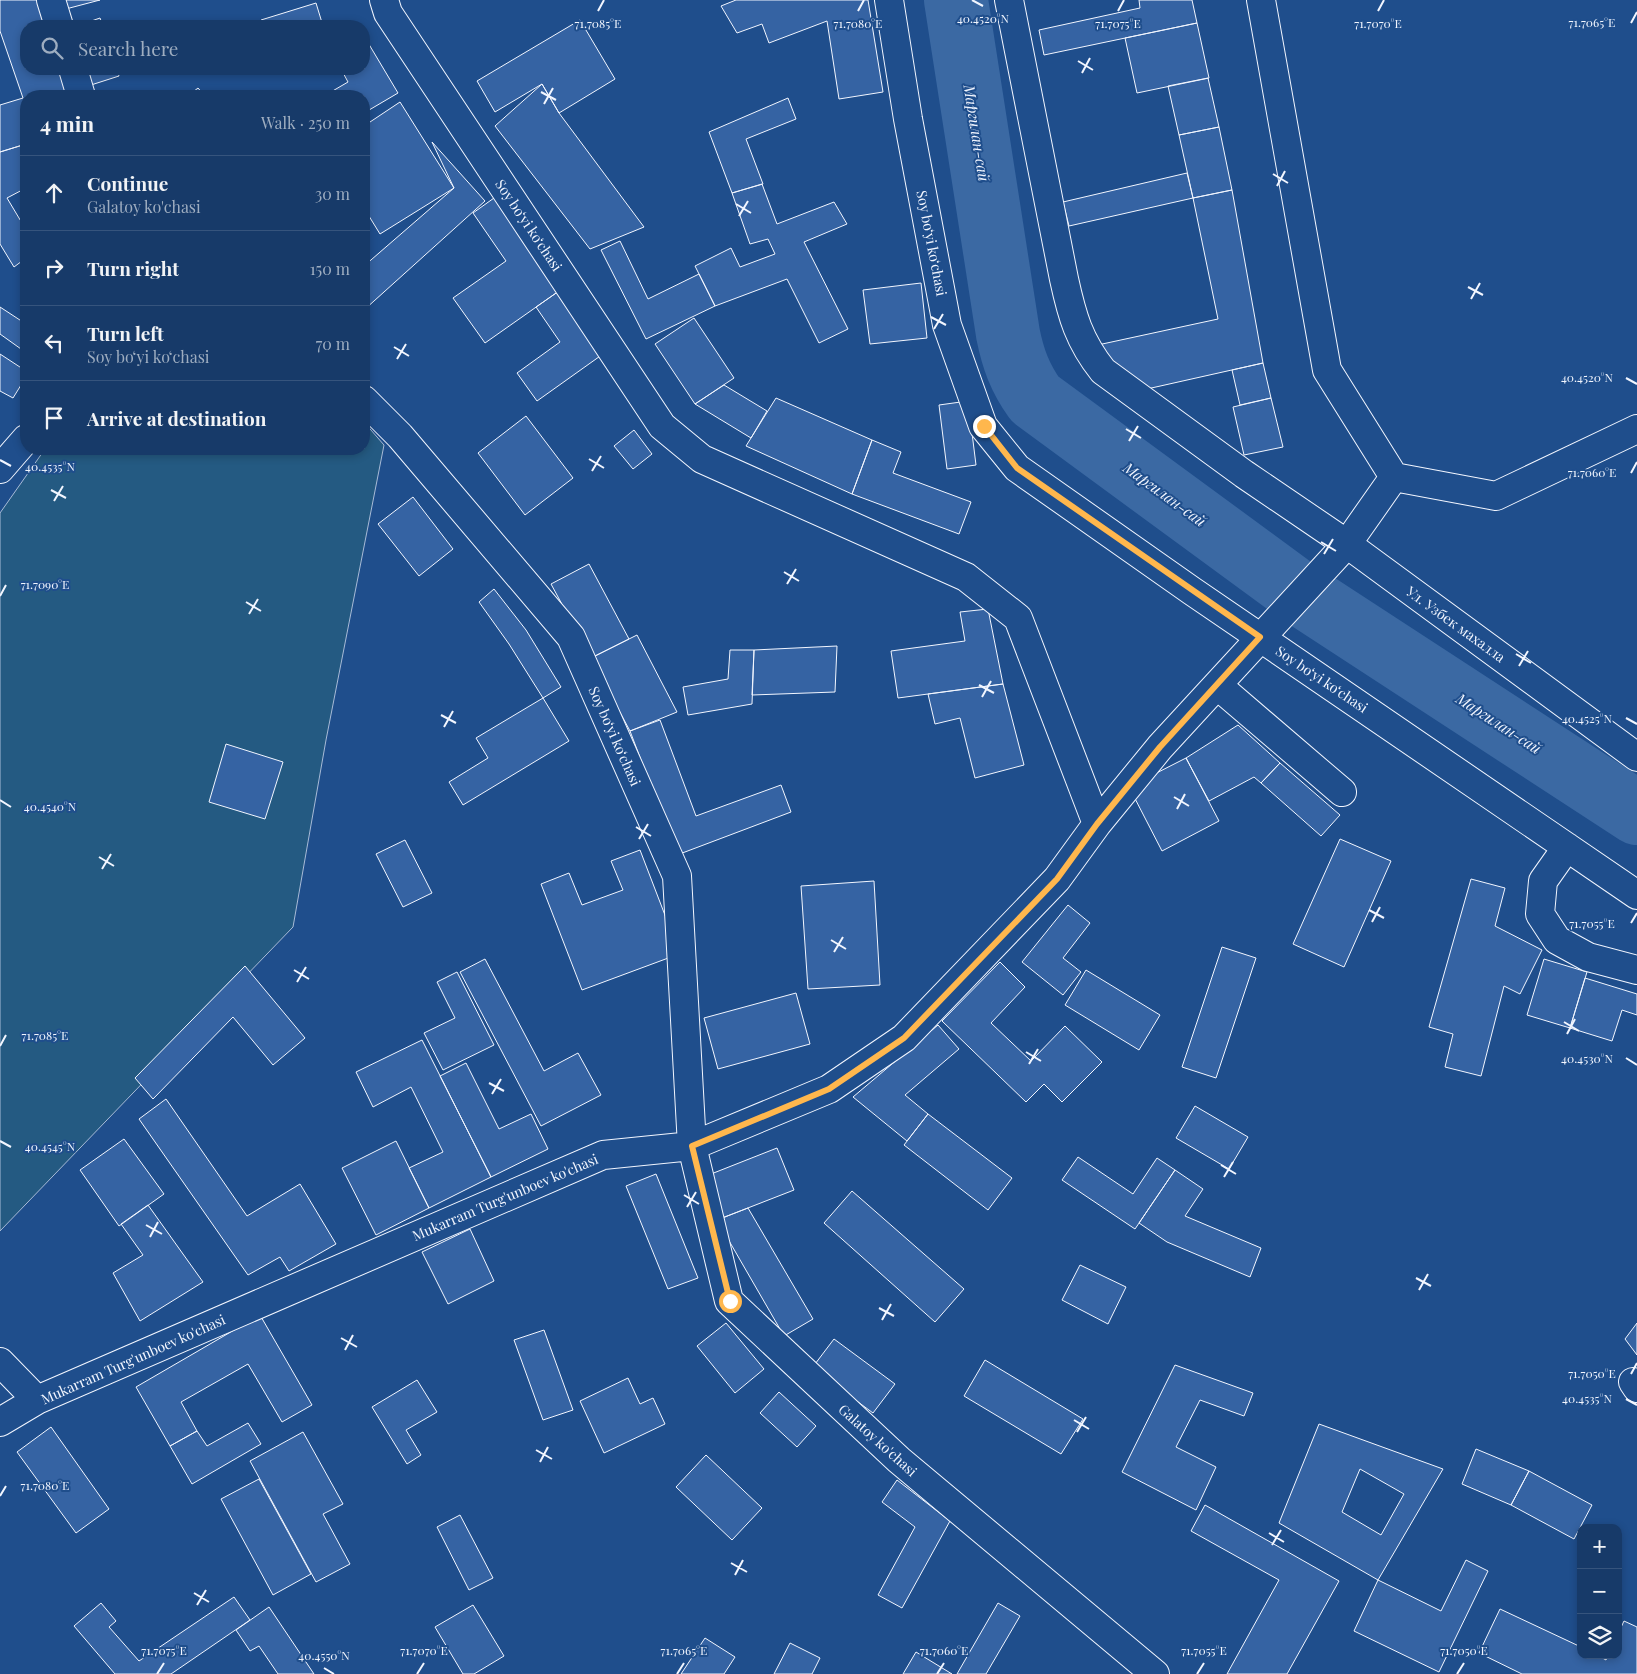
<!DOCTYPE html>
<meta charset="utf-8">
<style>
:root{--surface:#173a69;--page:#244571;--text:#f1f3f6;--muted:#9eadc0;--line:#36547d}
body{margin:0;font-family:"Playfair Display",serif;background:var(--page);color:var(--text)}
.controls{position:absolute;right:15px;bottom:15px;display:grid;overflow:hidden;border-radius:10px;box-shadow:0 2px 8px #0003}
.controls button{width:45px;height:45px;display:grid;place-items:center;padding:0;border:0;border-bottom:1px solid var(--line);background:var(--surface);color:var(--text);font:25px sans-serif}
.stop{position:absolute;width:15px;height:15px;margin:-11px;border:4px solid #ffb74d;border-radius:50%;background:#fff}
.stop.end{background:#ffb74d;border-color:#fff;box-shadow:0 1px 5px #0008}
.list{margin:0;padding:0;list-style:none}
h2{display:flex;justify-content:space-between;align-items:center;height:65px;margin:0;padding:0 20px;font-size:21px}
h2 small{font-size:16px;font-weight:400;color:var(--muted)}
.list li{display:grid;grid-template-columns:32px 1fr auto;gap:15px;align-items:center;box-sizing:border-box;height:75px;padding:0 20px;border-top:1px solid var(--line)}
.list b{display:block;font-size:19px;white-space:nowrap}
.list p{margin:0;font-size:16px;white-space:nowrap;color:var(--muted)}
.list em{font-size:16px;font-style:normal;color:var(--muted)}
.icon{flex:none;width:28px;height:28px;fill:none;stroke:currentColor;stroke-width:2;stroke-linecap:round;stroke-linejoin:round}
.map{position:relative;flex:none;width:1637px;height:1674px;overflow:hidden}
.search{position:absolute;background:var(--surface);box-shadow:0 2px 8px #0003;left:20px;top:20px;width:350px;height:55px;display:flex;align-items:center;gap:12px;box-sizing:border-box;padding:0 18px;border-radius:20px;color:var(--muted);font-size:19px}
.panel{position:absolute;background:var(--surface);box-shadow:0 2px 8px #0003;left:20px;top:90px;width:350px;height:365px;border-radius:20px}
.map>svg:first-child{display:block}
.green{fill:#245a82;stroke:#a8bbd7}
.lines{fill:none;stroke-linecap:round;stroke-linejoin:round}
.river{stroke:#3b69a3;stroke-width:64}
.building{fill:#3563a3;stroke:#f2f6ff;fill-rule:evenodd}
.minor-casing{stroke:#f2f6ff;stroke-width:30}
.minor{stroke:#1f4e8c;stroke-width:28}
.route{stroke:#ffb74d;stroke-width:6}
.ticks{fill:none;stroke:#f2f6ff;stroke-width:2}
.labels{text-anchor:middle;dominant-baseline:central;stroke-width:4;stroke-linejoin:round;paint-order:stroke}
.street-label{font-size:14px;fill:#f2f6ff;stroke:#1f4e8c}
.water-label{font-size:15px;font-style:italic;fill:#f2f6ff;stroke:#1f4e8c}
.ticks-label{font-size:12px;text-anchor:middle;fill:#f2f6ff;stroke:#1f4e8c;stroke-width:4;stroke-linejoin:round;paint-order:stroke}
</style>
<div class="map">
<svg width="1637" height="1674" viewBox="0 0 1637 1674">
<rect width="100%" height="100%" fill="#1f4e8c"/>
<path class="green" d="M 364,422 L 384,445 L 326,740 L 293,927 L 0,1231 L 0,513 L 45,449 L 364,449 Z"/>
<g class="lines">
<path class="river" d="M 956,0 L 1008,334 C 1013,359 1020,378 1035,399 L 1298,592 L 1637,813"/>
</g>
<path class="building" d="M 0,0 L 44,0 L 52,26 L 26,26 L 26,69 L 66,69 L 74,96 L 26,96 L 26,144 L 0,152 L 0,105 L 23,98 L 0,31 Z
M 59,0 L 100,0 L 62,10 Z
M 736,0 L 868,0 L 883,92 L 839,99 L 827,21 L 769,43 L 762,24 L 737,33 L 721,6 Z
M 1139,0 L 1192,0 L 1197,23 L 1044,55 L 1039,30 L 1140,8 Z
M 316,3 L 323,26 L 263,26 L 261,20 Z
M 100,18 L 103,26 L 77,26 Z
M 580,20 L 615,79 L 559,113 L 542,84 L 495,112 L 477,81 Z
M 1197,23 L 1209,78 L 1137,93 L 1125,38 Z
M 364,36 L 398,93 L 364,113 L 364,96 L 324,96 L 348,82 L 341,69 L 364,69 Z
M 86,69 L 117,69 L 119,76 L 91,85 Z
M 1208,78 L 1219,127 L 1179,135 L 1168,86 Z
M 542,84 L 559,113 L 644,227 L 590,249 L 495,126 Z
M 198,88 L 205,96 L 188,96 Z
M 788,98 L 796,119 L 746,139 L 763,184 L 732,193 L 709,132 Z
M 400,102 L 454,188 L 380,234 L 364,208 L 364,126 Z
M 1219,127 L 1232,190 L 1193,198 L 1179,135 Z
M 432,142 L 485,201 L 364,310 L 364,266 L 454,188 Z
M 26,144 L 26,188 L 7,198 L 25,228 L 26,227 L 26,258 L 14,267 L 0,244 L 0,152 Z
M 1187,173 L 1193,198 L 1069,226 L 1063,202 Z
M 762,184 L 777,224 L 834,202 L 847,224 L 804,242 L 848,329 L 819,343 L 787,279 L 715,306 L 695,266 L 731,248 L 740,267 L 775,254 L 768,239 L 750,244 L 732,193 Z
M 1232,190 L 1263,363 L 1138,391 L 1093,346 L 1218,319 L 1193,198 Z
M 494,198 L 559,291 L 485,343 L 453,298 L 506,261 L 473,213 Z
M 620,241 L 648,299 L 699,274 L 715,306 L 646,339 L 601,250 Z
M 921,283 L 927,338 L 870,344 L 863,290 Z
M 559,291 L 603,354 L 537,401 L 517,373 L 560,342 L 536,307 Z
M 0,307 L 26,324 L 26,344 L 21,349 L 0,334 Z
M 694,318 L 734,378 L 695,404 L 655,344 Z
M 0,354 L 26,371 L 26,377 L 13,398 L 0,391 Z
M 1263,363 L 1271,398 L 1240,405 L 1232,370 Z
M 724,385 L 767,411 L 751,438 L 695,404 Z
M 776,398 L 872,440 L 852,494 L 746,446 Z
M 1271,398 L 1283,447 L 1244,455 L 1233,407 Z
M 968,401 L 976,465 L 947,469 L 939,405 Z
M 526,416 L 573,478 L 525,515 L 478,453 Z
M 634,430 L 652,454 L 633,469 L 614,446 Z
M 872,440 L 901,452 L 893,473 L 971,502 L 959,534 L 852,494 Z
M 413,497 L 453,549 L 419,576 L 378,524 Z
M 589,564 L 629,639 L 591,658 L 551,584 Z
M 494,589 L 526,630 L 561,687 L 543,698 L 509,644 L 479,602 Z
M 988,609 L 1003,684 L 898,698 L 891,651 L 965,641 L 960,612 Z
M 637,635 L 677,712 L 630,731 L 591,658 Z
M 837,646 L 835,692 L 752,695 L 754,650 Z
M 730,650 L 754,650 L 752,704 L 688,715 L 683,687 L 728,679 Z
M 1003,684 L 1024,765 L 975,778 L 960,718 L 935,724 L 928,694 Z
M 543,698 L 569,741 L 463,805 L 449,782 L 488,758 L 476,738 Z
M 660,720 L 696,816 L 781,785 L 791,812 L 677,855 L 630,731 Z
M 1238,725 L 1280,763 L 1261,783 L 1254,777 L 1209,801 L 1186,758 Z
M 226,744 L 283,762 L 265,819 L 209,802 Z
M 1186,758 L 1219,821 L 1162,851 L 1129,787 Z
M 1280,763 L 1340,815 L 1321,836 L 1261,783 Z
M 1340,839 L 1391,861 L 1344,967 L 1293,944 Z
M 405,840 L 432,893 L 403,907 L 376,854 Z
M 640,850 L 668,923 L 671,957 L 582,990 L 541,884 L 569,873 L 582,905 L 623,890 L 611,861 Z
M 1471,879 L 1505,888 L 1495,926 L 1542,950 L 1520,994 L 1504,986 L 1481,1076 L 1445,1067 L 1453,1034 L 1429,1027 Z
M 874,881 L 880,985 L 808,989 L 801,886 Z
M 1068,905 L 1090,923 L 1063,958 L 1081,972 L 1063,995 L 1022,962 Z
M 1222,947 L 1256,958 L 1216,1078 L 1182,1067 Z
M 485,959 L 544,1071 L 578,1053 L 601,1095 L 541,1126 L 460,972 Z
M 1544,959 L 1587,972 L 1570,1028 L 1527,1015 Z
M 1000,962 L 1025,987 L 991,1023 L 1031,1061 L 1065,1026 L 1102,1062 L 1062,1102 L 1044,1084 L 1026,1102 L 942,1021 Z
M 245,966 L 305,1038 L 273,1065 L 233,1017 L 153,1099 L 135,1078 Z
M 1086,970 L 1160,1015 L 1139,1050 L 1065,1005 Z
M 457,972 L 494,1045 L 443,1070 L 424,1033 L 455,1018 L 437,982 Z
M 1585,978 L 1637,994 L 1637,1015 L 1622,1010 L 1612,1041 L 1570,1028 Z
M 796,993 L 810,1044 L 718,1069 L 704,1018 Z
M 938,1025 L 959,1049 L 905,1095 L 928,1114 L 907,1141 L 853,1097 Z
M 422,1040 L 491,1177 L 429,1208 L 409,1168 L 443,1152 L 411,1087 L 373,1107 L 356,1072 Z
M 466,1063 L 499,1129 L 531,1114 L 548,1149 L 491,1177 L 440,1076 Z
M 166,1099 L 247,1216 L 300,1184 L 336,1244 L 289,1271 L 280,1257 L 248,1275 L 139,1119 Z
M 1195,1106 L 1248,1137 L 1229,1169 L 1176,1138 Z
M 928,1114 L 1012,1178 L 988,1210 L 904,1145 Z
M 124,1139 L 164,1194 L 119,1226 L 80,1170 Z
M 396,1141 L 429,1208 L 376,1235 L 342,1168 Z
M 777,1148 L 794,1190 L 717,1220 L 706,1176 Z
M 1078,1157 L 1133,1194 L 1157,1158 L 1175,1170 L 1135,1229 L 1062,1180 Z
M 1175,1170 L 1203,1189 L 1185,1216 L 1261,1248 L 1250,1277 L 1167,1242 L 1139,1223 Z
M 656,1174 L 698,1278 L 668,1289 L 626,1186 Z
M 852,1191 L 964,1289 L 935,1322 L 824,1223 Z
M 148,1205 L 203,1282 L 140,1321 L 113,1273 L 143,1255 L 121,1224 Z
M 748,1208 L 813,1319 L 784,1336 L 717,1220 Z
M 470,1229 L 494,1281 L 448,1304 L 422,1252 Z
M 1080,1265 L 1126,1287 L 1108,1324 L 1062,1300 Z
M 260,1315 L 312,1405 L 282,1422 L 248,1364 L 181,1402 L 197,1431 L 170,1446 L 136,1387 Z
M 726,1323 L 764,1369 L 735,1393 L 697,1346 Z
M 1637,1323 L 1637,1355 L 1625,1339 Z
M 544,1330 L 573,1410 L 543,1420 L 514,1340 Z
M 834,1339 L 895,1384 L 873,1413 L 812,1368 Z
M 985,1360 L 1083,1419 L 1061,1454 L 964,1396 Z
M 1175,1365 L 1253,1393 L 1244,1416 L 1200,1400 L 1176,1447 L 1216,1467 L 1196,1510 L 1122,1472 Z
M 628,1378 L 640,1404 L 653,1398 L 665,1424 L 604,1453 L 580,1401 Z
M 417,1380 L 437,1412 L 406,1430 L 421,1455 L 407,1464 L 372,1407 Z
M 779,1392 L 816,1426 L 797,1447 L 760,1413 Z
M 248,1423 L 261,1444 L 192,1484 L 170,1446 L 197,1431 L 207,1446 Z
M 1319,1424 L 1443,1469 L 1378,1580 L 1279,1523 ZM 1360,1469 L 1404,1494 L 1381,1535 L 1342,1512 Z
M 51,1427 L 109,1509 L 76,1533 L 17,1452 Z
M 303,1432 L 343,1504 L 323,1514 L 350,1564 L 316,1582 L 250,1461 Z
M 1476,1449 L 1529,1471 L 1511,1505 L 1462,1484 Z
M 706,1455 L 762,1508 L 732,1540 L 676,1487 Z
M 1529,1471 L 1592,1505 L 1574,1539 L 1511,1505 Z
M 259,1479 L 311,1574 L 273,1595 L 221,1499 Z
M 897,1480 L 950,1521 L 902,1608 L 878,1595 L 915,1527 L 882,1502 Z
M 1205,1505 L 1339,1581 L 1287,1674 L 1227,1674 L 1279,1580 L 1191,1531 Z
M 460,1515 L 493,1578 L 469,1590 L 437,1527 Z
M 1466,1560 L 1488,1571 L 1439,1672 L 1354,1631 L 1378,1580 L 1441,1611 Z
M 234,1597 L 250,1620 L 171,1674 L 115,1674 L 74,1626 L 101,1603 L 116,1621 L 109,1627 L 139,1661 Z
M 998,1603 L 1020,1616 L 986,1674 L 957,1674 Z
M 473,1605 L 504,1656 L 474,1674 L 463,1674 L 435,1627 Z
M 269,1607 L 314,1674 L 278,1674 L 259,1646 L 250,1651 L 236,1630 Z
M 1500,1609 L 1581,1647 L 1581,1655 L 1597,1655 L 1606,1660 L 1608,1655 L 1618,1655 L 1618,1634 L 1624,1621 L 1637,1627 L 1637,1674 L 1522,1674 L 1479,1653 Z
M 705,1638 L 735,1657 L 724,1674 L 681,1674 Z
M 790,1643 L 820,1658 L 812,1674 L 774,1674 Z
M 916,1652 L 952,1674 L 903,1674 Z"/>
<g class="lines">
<g class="minor-casing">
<path id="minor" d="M 51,0 L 59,26
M 384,0 L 388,13 L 662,426 L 702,459 L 966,577 L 1018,618 L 1097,824
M 889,0 L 908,119 L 947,325 L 983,426 L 1017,468 L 1192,591 L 1637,895
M 1009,0 L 1064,279 C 1072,316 1079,341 1103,371 L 1244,474 L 1347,544 L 1637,757
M 73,69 L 81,96
M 364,400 L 400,436 L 571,637 L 677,876 L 692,1146 L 729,1301 L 899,1460 L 1155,1674
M 0,469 L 26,439
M 1394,477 L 1496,496 L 1637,429
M 1217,685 L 1342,792
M 1567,847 L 1543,881 L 1540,914 L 1557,940 L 1588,957 L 1637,970
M 0,1362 L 37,1400
M 1633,1382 L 1637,1388
M 0,1422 L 37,1400 L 603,1155 L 692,1146 L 829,1089 L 904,1038 L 1057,879 L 1097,824 L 1160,747 L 1347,544 L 1394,477 L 1327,370 L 1261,0"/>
</g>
<use href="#minor" class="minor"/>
</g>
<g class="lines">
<path class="route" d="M 730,1301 L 692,1146 L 829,1089 L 904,1038 L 1057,879 L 1097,824 L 1160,747 L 1260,637 L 1017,468 L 984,426"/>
</g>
<path class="ticks" d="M 972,0 L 983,6M 598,11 L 604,0M 858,11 L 864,0M 1118,11 L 1124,0M 1378,11 L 1384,0M 1631,23 L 1637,12M 1078,61 L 1093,70M 1082,73 L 1090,58M 541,92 L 556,100M 544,104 L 553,88M 1273,174 L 1288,183M 1277,186 L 1285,171M 736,204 L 751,213M 739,216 L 748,201M 1468,287 L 1483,295M 1471,299 L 1480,283M 931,317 L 946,325M 934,329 L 943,314M 394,347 L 409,356M 397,359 L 406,344M 1626,378 L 1637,384M 1126,429 L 1141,438M 1129,441 L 1138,426M 589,459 L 604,468M 0,460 L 11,466M 592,471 L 601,456M 1631,473 L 1637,462M 51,490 L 66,498M 54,501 L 63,486M 1321,542 L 1336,551M 1324,554 L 1333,539M 784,572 L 799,581M 787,584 L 796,569M 0,596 L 6,585M 246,602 L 261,611M 249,614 L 258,599M 1516,654 L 1531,663M 1519,666 L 1528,651M 979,685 L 994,693M 982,697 L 991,681M 441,715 L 456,723M 1626,718 L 1637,724M 444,727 L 453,711M 1174,797 L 1189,806M 0,800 L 11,807M 1177,809 L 1185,794M 636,827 L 651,836M 639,839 L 648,824M 99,857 L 114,866M 102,869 L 111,854M 1369,910 L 1384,918M 1372,922 L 1380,907M 1631,923 L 1637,913M 831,940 L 846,949M 834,952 L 843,937M 294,970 L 309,979M 297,982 L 306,967M 1564,1022 L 1579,1031M 1567,1034 L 1575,1019M 0,1046 L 6,1035M 1026,1052 L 1041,1061M 1626,1058 L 1637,1065M 1029,1064 L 1038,1049M 489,1083 L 504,1091M 492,1094 L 501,1079M 0,1141 L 11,1147M 1221,1165 L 1236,1174M 1224,1177 L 1233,1162M 684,1195 L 699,1204M 687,1207 L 696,1192M 146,1225 L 162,1234M 150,1237 L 158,1222M 1416,1278 L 1431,1286M 1419,1290 L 1428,1274M 879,1308 L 894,1316M 882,1320 L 891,1304M 341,1338 L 357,1347M 345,1350 L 353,1335M 1631,1374 L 1637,1363M 1626,1399 L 1637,1405M 1074,1420 L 1089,1429M 1077,1432 L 1086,1417M 536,1450 L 552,1459M 540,1462 L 548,1447M 0,1496 L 6,1486M 1269,1533 L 1284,1542M 1272,1545 L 1281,1530M 731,1563 L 747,1572M 735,1575 L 743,1560M 194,1593 L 209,1602M 197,1605 L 206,1590M 324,1668 L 334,1674M 157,1674 L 164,1663M 417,1674 L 424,1663M 677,1674 L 684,1663M 937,1674 L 944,1663M 1197,1674 L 1204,1663M 1457,1674 L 1464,1663"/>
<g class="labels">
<g class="street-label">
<text transform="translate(529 225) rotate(56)">Soy boʻyi koʻchasi</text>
<text transform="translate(932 243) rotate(79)">Soy boʻyi koʻchasi</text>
<text transform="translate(1456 624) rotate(36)">Ул. Узбек махалла</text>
<text transform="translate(1322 679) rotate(34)">Soy boʻyi koʻchasi</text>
<text transform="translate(615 736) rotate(66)">Soy boʻyi koʻchasi</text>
<text transform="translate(505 1197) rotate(-23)">Mukarram Turg'unboev ko'chasi</text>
<text transform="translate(133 1359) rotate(-24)">Mukarram Turg'unboev ko'chasi</text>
<text transform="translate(878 1440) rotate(42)">Galatoy ko'chasi</text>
</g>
<g class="water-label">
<text transform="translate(977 133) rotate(81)">Маргилан-сай</text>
<text transform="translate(1165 494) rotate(36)">Маргилан-сай</text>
<text transform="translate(1499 723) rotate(33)">Маргилан-сай</text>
</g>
</g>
<g class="ticks-label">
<text x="983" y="23">40.4520°N</text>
<text x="1592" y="27">71.7065°E</text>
<text x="598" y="28">71.7085°E</text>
<text x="858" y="28">71.7080°E</text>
<text x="1118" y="28">71.7075°E</text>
<text x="1378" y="28">71.7070°E</text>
<text x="1587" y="382">40.4520°N</text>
<text x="50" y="471">40.4535°N</text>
<text x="1592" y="477">71.7060°E</text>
<text x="45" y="589">71.7090°E</text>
<text x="1587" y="723">40.4525°N</text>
<text x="50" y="811">40.4540°N</text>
<text x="1592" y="928">71.7055°E</text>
<text x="45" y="1040">71.7085°E</text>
<text x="1587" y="1063">40.4530°N</text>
<text x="50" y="1151">40.4545°N</text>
<text x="1592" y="1378">71.7050°E</text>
<text x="1587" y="1403">40.4535°N</text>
<text x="45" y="1490">71.7080°E</text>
<text x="164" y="1655">71.7075°E</text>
<text x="424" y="1655">71.7070°E</text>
<text x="684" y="1655">71.7065°E</text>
<text x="944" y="1655">71.7060°E</text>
<text x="1204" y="1655">71.7055°E</text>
<text x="1464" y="1655">71.7050°E</text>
<text x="324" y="1660">40.4550°N</text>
</g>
</svg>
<div class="controls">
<button>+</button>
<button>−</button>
<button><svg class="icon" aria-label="layers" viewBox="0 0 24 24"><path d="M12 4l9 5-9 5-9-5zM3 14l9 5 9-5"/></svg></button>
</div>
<div class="stop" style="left:730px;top:1301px"></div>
<div class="stop end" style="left:984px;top:426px"></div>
<div class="search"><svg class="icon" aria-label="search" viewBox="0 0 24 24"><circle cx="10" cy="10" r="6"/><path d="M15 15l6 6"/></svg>Search here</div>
<section class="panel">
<h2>4 min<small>Walk · 250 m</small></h2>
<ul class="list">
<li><svg class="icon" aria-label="ahead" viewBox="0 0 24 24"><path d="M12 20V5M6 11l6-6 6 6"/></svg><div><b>Continue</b><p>Galatoy ko'chasi</p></div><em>30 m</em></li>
<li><svg class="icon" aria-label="right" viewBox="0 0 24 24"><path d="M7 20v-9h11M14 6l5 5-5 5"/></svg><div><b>Turn right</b></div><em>150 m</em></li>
<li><svg class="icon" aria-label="left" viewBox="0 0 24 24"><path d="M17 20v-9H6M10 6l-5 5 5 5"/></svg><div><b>Turn left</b><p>Soy boʻyi koʻchasi</p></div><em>70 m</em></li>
<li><svg class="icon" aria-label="arrive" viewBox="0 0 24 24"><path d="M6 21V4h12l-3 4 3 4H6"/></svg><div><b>Arrive at destination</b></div></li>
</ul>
</section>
</div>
